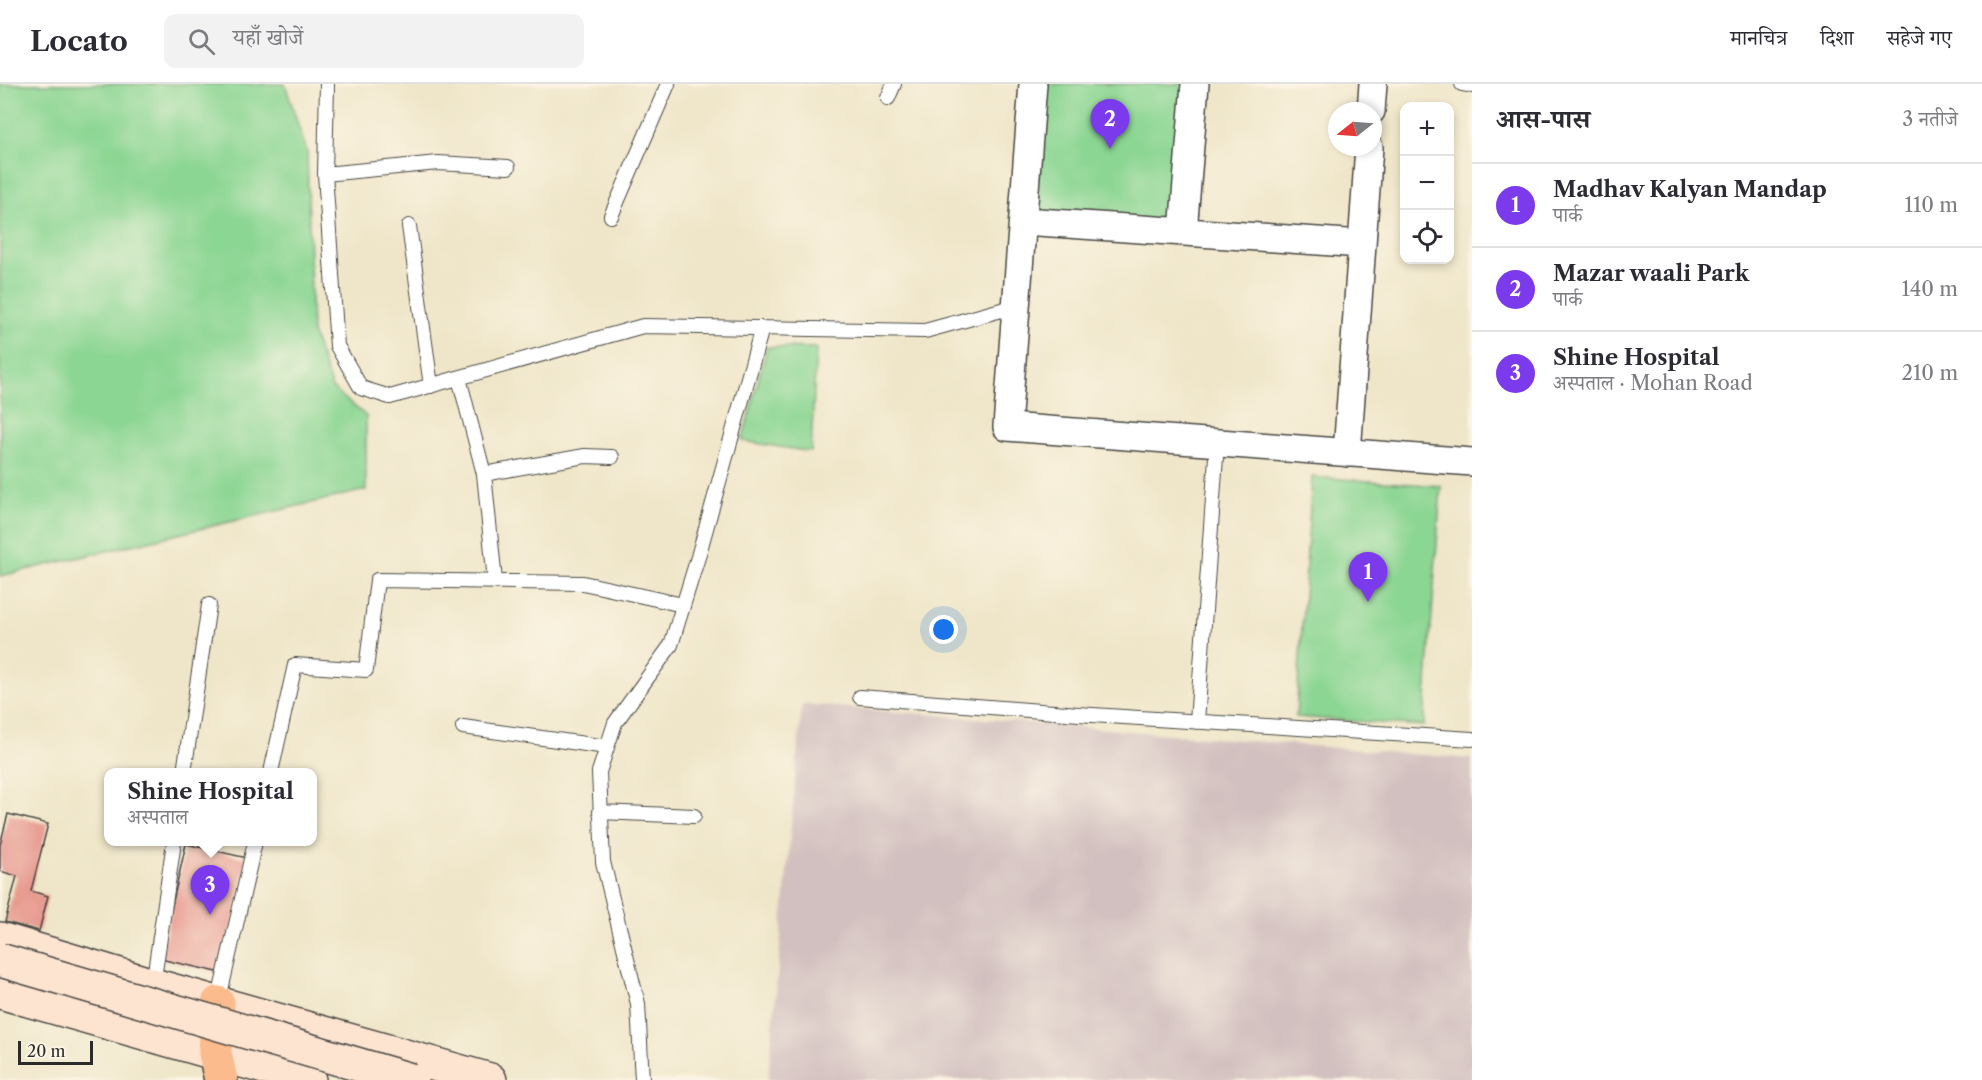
<!DOCTYPE html>
<html lang="hi">
<meta charset="utf-8">
<style>
:root{--surface:#fff;--page:#f2f2f3;--text:#2b2b33;--muted:#7c7c81;--line:#e1e1e2;--accent:#7c3aed}
body{margin:0;font-family:"Libre Caslon Text","Noto Serif Devanagari",serif;background:var(--page);color:var(--text)}
.controls{position:absolute;right:18px;top:18px;display:grid;overflow:hidden;border-radius:12px;box-shadow:0 3px 9px #0003}
.controls button{width:54px;height:54px;display:grid;place-items:center;padding:0;border:0;border-bottom:2px solid var(--line);background:var(--surface);color:var(--text);font:30px sans-serif}
.compass{position:absolute;left:1328px;top:18px;width:54px;height:54px;border-radius:50%;background:var(--surface);box-shadow:0 3px 9px #0003;rotate:253deg}
.scale{position:absolute;left:18px;bottom:15px;width:75px;box-sizing:border-box;padding-left:6px;border:3px solid #2b2b2b;border-top:0;font-size:16px;line-height:21px;white-space:nowrap;color:#2b2b2b;-webkit-text-stroke:4px #fcf5e5;paint-order:stroke}
.you{position:absolute;left:944px;top:546px;width:21px;height:21px;margin:-15px;border:4px solid #fff;border-radius:50%;background:#1a73e8;box-shadow:0 0 0 9px #1a73e833}
.badge{display:grid;place-items:center;width:39px;height:39px;border-radius:50%;background:var(--accent);color:#fff;font-size:20px;font-weight:700}
.pin{position:absolute;translate:-50% -50px;filter:drop-shadow(0 2px 3px #0008)}
.pin::after{content:'';position:absolute;top:32px;width:21px;height:18px;background:inherit;clip-path:polygon(0 0,100% 0,50% 100%)}
.popup{position:absolute;left:104px;top:684px;width:213px;height:78px;box-sizing:border-box;display:grid;place-content:center;border-radius:12px;background:var(--surface);filter:drop-shadow(0 2px 4px #0005);font-size:20px;white-space:nowrap;color:var(--muted)}
.popup b{font-size:22px;color:var(--text)}
.popup::after{content:'';position:absolute;left:50%;top:100%;margin-left:-12px;border:12px solid transparent;border-top-color:var(--surface)}
.list{margin:0;padding:0;list-style:none}
h2{display:flex;justify-content:space-between;align-items:center;height:78px;margin:0;padding:0 24px;font-size:26px}
h2 small{font-size:20px;font-weight:400;color:var(--muted)}
.list li{display:grid;grid-template-columns:39px 1fr auto;gap:18px;align-items:center;box-sizing:border-box;height:84px;padding:0 24px;border-top:2px solid var(--line)}
.list b{display:block;font-size:22px;white-space:nowrap}
.list p{margin:0;font-size:20px;white-space:nowrap;color:var(--muted)}
.list em{font-size:20px;font-style:normal;color:var(--muted)}
.icon{flex:none;width:33px;height:33px;fill:none;stroke:currentColor;stroke-width:2;stroke-linecap:round;stroke-linejoin:round}
.map{position:relative;flex:none;width:1472px;height:996px;overflow:hidden}
header{display:flex;align-items:center;gap:36px;box-sizing:border-box;height:84px;padding:0 30px;background:var(--surface);border-bottom:2px solid var(--line)}
header strong{font-size:28px}
nav{display:flex;gap:33px;margin-inline-start:auto;font-size:21px}
.search{width:420px;height:54px;background:var(--page);display:flex;align-items:center;gap:15px;box-sizing:border-box;padding:0 21px;border-radius:12px;color:var(--muted);font-size:22px}
main{display:flex}
aside{flex:1;background:var(--surface)}
.map>svg:first-child{display:block}
.industrial{fill:#d2bfbf}
.green{fill:#8bd693;stroke:#5b805f;stroke-width:1.5}
.building{fill:#e89b91}
.lines{fill:none;stroke-linecap:round;stroke-linejoin:round}
.service-casing{stroke:#484743;stroke-width:16}
.minor-casing{stroke:#484743;stroke-width:30}
.secondary-casing{stroke:#484743;stroke-width:36}
.primary-casing{stroke:#484743;stroke-width:36}
.service{stroke:#fff;stroke-width:14}
.minor{stroke:#fff;stroke-width:27}
.secondary{stroke:#fde4d1;stroke-width:33}
.primary{stroke:#fbbb8d;stroke-width:33}
.secondary-bridge-casing{stroke:#484743;stroke-width:36;stroke-linecap:butt}
.secondary-bridge{stroke:#fde4d1;stroke-width:33}
</style>
<header>
<strong>Locato</strong>
<div class="search"><svg class="icon" aria-label="search" viewBox="0 0 24 24"><circle cx="10" cy="10" r="6"/><path d="M15 15l6 6"/></svg>यहाँ खोजें</div>
<nav><a>मानचित्र</a><a>दिशा</a><a>सहेजे गए</a></nav>
</header>
<main>
<div class="map">
<svg width="1472" height="996" viewBox="0 0 1472 996">
<rect width="100%" height="100%" fill="#fcf5e5"/>
<filter id="ink" filterUnits="userSpaceOnUse"><feTurbulence type="fractalNoise" baseFrequency=".0167" numOctaves="2"/><feDisplacementMap in="SourceGraphic" scale="12" xChannelSelector="R" yChannelSelector="G"/><feConvolveMatrix kernelMatrix="1 2 1 2 8 2 1 2 1" color-interpolation-filters="sRGB"/></filter>
<filter id="wash" filterUnits="userSpaceOnUse"><feTurbulence type="fractalNoise" baseFrequency=".008" numOctaves="4" result="noise"/><feDisplacementMap in="SourceGraphic" scale="24" xChannelSelector="R" yChannelSelector="G"/><feGaussianBlur stdDeviation="1.35" result="paint"/><feColorMatrix in="noise" values="0 0 0 0 0 0 0 0 0 0 0 0 0 0 0 0 0 1.4 0 .05"/><feComposite in="paint" operator="in"/></filter>
<g filter="url(#wash)">
<rect width="100%" height="100%" fill="#efe6c9"/>
<path class="industrial" d="M 802,620 L 1472,675 L 1472,996 L 768,996 Z"/>
<path class="green" d="M 0,0 L 285,0 L 307,68 L 312,248 L 332,304 L 366,332 L 366,406 L 0,492 Z
M 1042,0 L 1188,0 L 1177,141 L 1032,129 Z
M 767,263 L 816,264 L 811,368 L 742,357 Z
M 1312,393 L 1441,402 L 1424,642 L 1296,633 Z"/>
<g id="blocks">
<path class="building" d="M 8,730 L 48,740 L 31,807 L 48,812 L 39,847 L 5,838 L 17,792 L 0,787 L 0,761 Z
M 186,760 L 247,774 L 222,889 L 160,875 Z"/>
</g>
</g>
<g filter="url(#ink)">
<use href="#blocks" fill-opacity="0" stroke="#484743" stroke-width="1.5"/>
<g class="lines">
<g class="service-casing">
<path id="service" d="M 327,0 L 325,90 L 337,262 L 361,304 L 390,313 L 643,242 L 925,247 L 1016,222
M 1462,0 L 1472,2
M 888,14 L 894,0
M 325,90 L 438,79 L 508,83
M 611,132 L 668,0
M 409,142 L 431,302
M 459,294 L 484,390 L 495,497
M 484,390 L 585,372 L 612,373
M 860,613 L 1092,631 L 1472,655
M 1197,638 L 1217,359
M 463,643 L 607,663
M 184,688 L 209,521
M 271,688 L 295,581 L 366,586 L 377,496 L 583,499 L 683,521
M 600,728 L 694,732
M 153,901 L 174,758
M 218,919 L 255,758
M 642,996 L 638,920 L 603,778 L 599,688 L 615,639 L 671,561 L 698,473 L 762,244"/>
</g>
<g class="minor-casing">
<path id="minor" d="M 1033,0 L 1007,343 L 1472,378
M 1371,27 L 1373,0
M 1023,137 L 1362,160
M 1183,148 L 1195,0
M 1347,369 L 1369,63"/>
</g>
<g class="secondary-casing">
<path id="secondary" d="M 0,855 L 153,901 L 490,996
M 0,908 L 309,996"/>
</g>
<g class="primary-casing">
<path id="primary" d="M 218,919 L 215,969 L 221,996"/>
</g>
<use href="#service" class="service"/>
<use href="#minor" class="minor"/>
<use href="#secondary" class="secondary"/>
<use href="#primary" class="primary"/>
<g class="secondary-bridge-casing">
<path id="secondary-bridge" d="M 0,876 L 411,996"/>
</g>
<use href="#secondary-bridge" class="secondary-bridge"/>
</g>
</g>
</svg>
<div class="controls">
<button>+</button>
<button>−</button>
<button><svg class="icon" aria-label="locate" viewBox="0 0 24 24"><circle cx="12" cy="12" r="6"/><path d="M12 2v4M12 18v4M2 12h4M18 12h4"/></svg></button>
</div>
<svg class="compass" viewBox="-18 -18 36 36"><path d="M0-13l5 13h-10z" fill="#e53935"/><path d="M0 13l5-13h-10z" fill="#7c7c81"/></svg>
<div class="scale">20 m</div>
<div class="you"></div>
<div class="pin badge" style="left:1368px;top:518px">1</div>
<div class="pin badge" style="left:1110px;top:65px">2</div>
<div class="pin badge" style="left:210px;top:831px">3</div>
<div class="popup"><b>Shine Hospital</b>अस्पताल</div>
</div>
<aside>
<h2>आस-पास<small>3 नतीजे</small></h2>
<ul class="list">
<li><span class="badge">1</span><div><b>Madhav Kalyan Mandap</b><p>पार्क</p></div><em>110 m</em></li>
<li><span class="badge">2</span><div><b>Mazar waali Park</b><p>पार्क</p></div><em>140 m</em></li>
<li><span class="badge">3</span><div><b>Shine Hospital</b><p>अस्पताल · Mohan Road</p></div><em>210 m</em></li>
</ul>
</aside>
</main>
